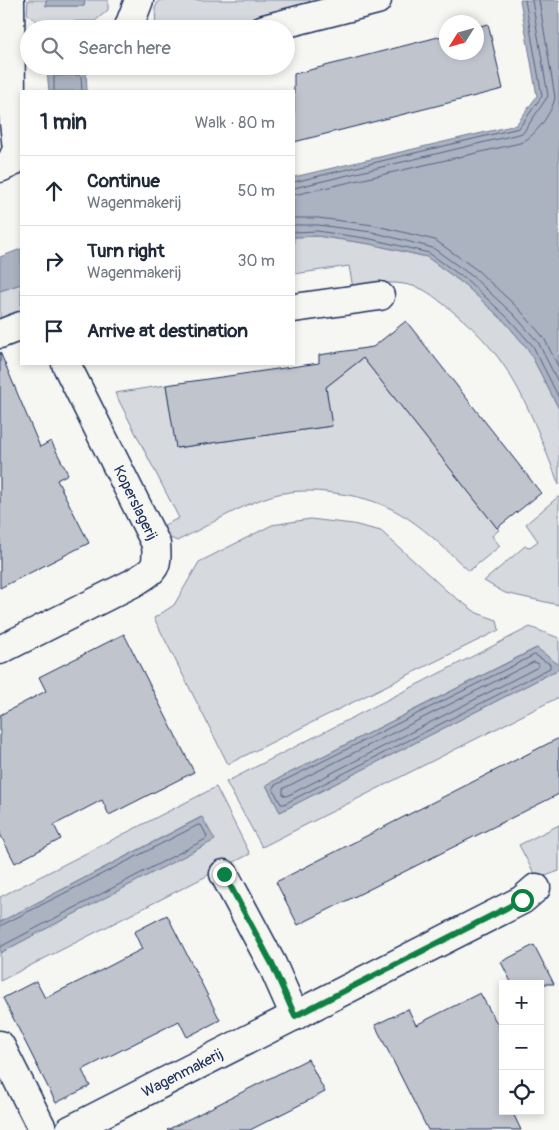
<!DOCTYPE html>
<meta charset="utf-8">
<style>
:root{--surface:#fff;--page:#f2f2f3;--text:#1f2937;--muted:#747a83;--line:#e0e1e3}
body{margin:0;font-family:Pangolin,sans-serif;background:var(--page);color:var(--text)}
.controls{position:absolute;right:15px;bottom:15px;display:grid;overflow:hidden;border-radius:0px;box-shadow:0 2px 8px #0003}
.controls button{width:45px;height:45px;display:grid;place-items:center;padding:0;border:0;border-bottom:1px solid var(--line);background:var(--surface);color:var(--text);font:25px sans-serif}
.compass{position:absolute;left:439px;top:15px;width:45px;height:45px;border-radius:50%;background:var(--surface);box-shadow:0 2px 8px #0003;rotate:233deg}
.stop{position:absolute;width:15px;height:15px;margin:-11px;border:4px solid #0b8043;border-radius:50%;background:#fff}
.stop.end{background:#0b8043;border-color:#fff;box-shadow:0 1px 5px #0008}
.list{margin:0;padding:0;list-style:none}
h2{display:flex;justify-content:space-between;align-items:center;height:65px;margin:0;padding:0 20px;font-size:21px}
h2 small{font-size:16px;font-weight:400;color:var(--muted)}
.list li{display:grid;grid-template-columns:32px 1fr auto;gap:15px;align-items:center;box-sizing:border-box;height:70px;padding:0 20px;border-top:1px solid var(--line)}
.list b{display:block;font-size:19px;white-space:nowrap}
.list p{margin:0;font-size:16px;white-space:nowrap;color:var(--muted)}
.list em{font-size:16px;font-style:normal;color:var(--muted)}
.icon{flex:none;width:28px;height:28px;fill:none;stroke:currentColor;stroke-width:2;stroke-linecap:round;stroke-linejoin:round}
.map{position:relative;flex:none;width:559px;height:1130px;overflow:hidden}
.search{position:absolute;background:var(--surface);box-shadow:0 2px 8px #0003;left:20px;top:20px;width:275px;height:55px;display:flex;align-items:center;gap:12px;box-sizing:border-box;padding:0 18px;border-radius:28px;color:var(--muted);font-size:19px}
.panel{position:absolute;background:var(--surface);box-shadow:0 2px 8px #0003;left:20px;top:90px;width:275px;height:275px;border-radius:0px}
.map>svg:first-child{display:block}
.green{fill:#d6d9dd;stroke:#78849e}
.water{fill:#abb2c0;stroke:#717e99}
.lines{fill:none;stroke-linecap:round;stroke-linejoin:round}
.shore{stroke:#556385;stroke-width:1}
.building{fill:#c0c4cd;stroke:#1b2f5e}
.street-casing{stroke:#1b2f5e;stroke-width:31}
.street{stroke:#f6f6f2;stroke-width:28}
.route{stroke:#0b8043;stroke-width:6}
.labels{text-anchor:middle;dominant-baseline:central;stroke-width:5;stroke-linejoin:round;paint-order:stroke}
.street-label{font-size:15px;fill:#1b2f5e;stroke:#f6f6f2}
</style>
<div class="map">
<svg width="559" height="1130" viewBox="0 0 559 1130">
<rect width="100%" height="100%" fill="#f6f6f2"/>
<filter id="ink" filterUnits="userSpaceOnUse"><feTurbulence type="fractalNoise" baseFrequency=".02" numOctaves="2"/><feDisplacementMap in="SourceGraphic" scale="10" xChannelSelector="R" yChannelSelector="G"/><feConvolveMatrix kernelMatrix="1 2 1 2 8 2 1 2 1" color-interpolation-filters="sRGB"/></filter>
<g filter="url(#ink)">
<path class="green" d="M 28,0 L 46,0 L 46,6 L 84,6 L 85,0 L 108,0 L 108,10 L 95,21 L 38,22 L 27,14 Z
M 159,0 L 310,0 L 308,6 L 217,29 L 156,29 L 155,8 Z
M 317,236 L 370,244 L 427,257 L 465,285 L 505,322 L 528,349 L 559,409 L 559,485 C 531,413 514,359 451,310 C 439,301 427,289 413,286 C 392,280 373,284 353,288 L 349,266 L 294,274 L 294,237 Z
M 21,284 L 21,315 L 0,322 L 0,291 Z
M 363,358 L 499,530 L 492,536 L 500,546 L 469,571 C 424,529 398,500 334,493 C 313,490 294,490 274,495 C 240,505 208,526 177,541 L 164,535 L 160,527 L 179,518 L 115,393 L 166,385 L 177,448 L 331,426 L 326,387 Z
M 559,496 L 559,605 L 505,593 L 484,581 L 525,546 L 530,547 L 538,541 L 526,524 Z
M 310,519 L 353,524 L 381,531 L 448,592 L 477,613 L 497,620 L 499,630 L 228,764 L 154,618 L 174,605 L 199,562 L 272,525 Z
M 530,627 L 559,638 L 559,665 L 536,648 L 266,785 L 280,812 L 559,669 L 559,697 L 262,847 L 226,782 Z
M 216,787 L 250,854 L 0,981 L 0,953 L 214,840 L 201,817 L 0,922 L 0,897 Z
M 559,825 L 559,871 L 537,879 L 519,845 Z"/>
<path class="water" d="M 46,0 L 85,0 L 84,6 L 46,6 Z
M 520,0 L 559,0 L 559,409 L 528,349 L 505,322 L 465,285 L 427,257 L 370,244 L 317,236 L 294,237 L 294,177 L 516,125 L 537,96 Z
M 86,70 L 87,91 L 49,91 L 47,71 Z
M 21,249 L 21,284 L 0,291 L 0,257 Z
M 537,648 L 559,665 L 559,669 L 280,812 L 266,785 Z
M 202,817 L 215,840 L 0,953 L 0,922 Z"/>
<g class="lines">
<path class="shore" d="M 54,91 L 54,76 L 79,75 L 81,77 L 82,91
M 294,182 L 519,128 L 542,96 L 525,0
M 294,188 L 523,133 L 548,96 L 532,0
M 294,195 L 520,143 C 534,138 553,112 555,97 L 539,0
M 294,218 L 318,218 L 373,225 L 435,240 L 477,270 L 519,309 L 544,338 L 559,368
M 294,225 L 318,225 L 372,232 L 433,248 L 472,276 L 514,315 L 538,342 L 559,384
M 294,232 L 317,231 L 371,239 L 429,253 L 468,281 L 509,319 L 533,346 L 559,398
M 535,655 L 550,664 L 550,668 L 284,804 L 281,804 L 273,789 L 274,786 Z
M 534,662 L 539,664 L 538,667 L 287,796 L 283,795 L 283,789 Z
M 0,926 L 198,825 L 201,825 L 207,836 L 206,839 L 0,947"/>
</g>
<path class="building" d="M 488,24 L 503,89 L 294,142 L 294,74 L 446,35 L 446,52 L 476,52 L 476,27 Z
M 406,321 L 541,493 L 497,528 L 363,358 L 326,387 L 332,426 L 176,448 L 166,385 L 319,363 L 319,355 L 373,347 Z
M 0,352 L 40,447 L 51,441 L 68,474 L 57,480 L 89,543 L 0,588 Z
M 124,634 L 194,772 L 109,815 L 102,800 L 54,825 L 61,839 L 15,863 L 0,834 L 0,715 L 46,691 L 39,677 Z
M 559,738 L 559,794 L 298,925 L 276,882 Z
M 167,915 L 220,1020 L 187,1037 L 179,1021 L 82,1070 L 90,1086 L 56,1103 L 3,998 L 36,981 L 45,998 L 98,972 L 142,949 L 134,932 Z
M 534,945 L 554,984 L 512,984 L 501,962 Z
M 480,993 L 503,1034 L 503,1111 L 512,1111 L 521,1130 L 428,1130 L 375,1025 L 408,1009 L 416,1025 Z
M 308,1059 L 325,1092 L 250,1130 L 167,1130 Z"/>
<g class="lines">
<g class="street-casing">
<g id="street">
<path d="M 128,29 L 139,0"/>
<path d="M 264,29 L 377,0"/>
<path d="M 0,168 L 11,163 L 17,149 L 11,96 L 10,0"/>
<path d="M 294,308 L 380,296"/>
<path d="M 0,334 L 21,326"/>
<path d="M 0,650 L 133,583 C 154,570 158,570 156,544 L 66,364"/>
<path d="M 224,874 L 272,964 L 295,1016"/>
<path d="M 0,1045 L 43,1130"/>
<path id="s1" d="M 70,1130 L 522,900 L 536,888"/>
</g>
</g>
<use href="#street" class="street"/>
</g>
</g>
<g class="lines" filter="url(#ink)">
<path class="route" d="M 224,874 L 272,964 L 295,1016 L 522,900"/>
</g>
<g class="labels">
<g class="street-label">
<text transform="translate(135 503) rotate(64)">Koperslagerij</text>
<text stroke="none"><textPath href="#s1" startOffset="126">Wagenmakerij</textPath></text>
</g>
</g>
</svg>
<div class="controls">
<button>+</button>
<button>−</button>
<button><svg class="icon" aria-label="locate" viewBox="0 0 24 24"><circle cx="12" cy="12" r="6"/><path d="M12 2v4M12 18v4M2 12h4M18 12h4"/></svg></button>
</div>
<svg class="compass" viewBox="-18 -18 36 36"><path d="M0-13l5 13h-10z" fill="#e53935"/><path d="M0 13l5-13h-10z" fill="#747a83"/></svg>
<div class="stop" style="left:522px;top:900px"></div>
<div class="stop end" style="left:224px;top:874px"></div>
<div class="search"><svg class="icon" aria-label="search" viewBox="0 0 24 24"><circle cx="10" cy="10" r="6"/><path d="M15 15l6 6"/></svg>Search here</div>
<section class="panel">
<h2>1 min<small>Walk · 80 m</small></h2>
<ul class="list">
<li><svg class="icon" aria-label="ahead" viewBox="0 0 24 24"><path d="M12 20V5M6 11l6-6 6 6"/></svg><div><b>Continue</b><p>Wagenmakerij</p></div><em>50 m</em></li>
<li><svg class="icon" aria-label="right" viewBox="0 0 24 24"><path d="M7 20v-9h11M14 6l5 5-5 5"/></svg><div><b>Turn right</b><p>Wagenmakerij</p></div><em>30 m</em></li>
<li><svg class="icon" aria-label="arrive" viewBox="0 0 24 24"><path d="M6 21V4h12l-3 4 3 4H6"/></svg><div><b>Arrive at destination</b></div></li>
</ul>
</section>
</div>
